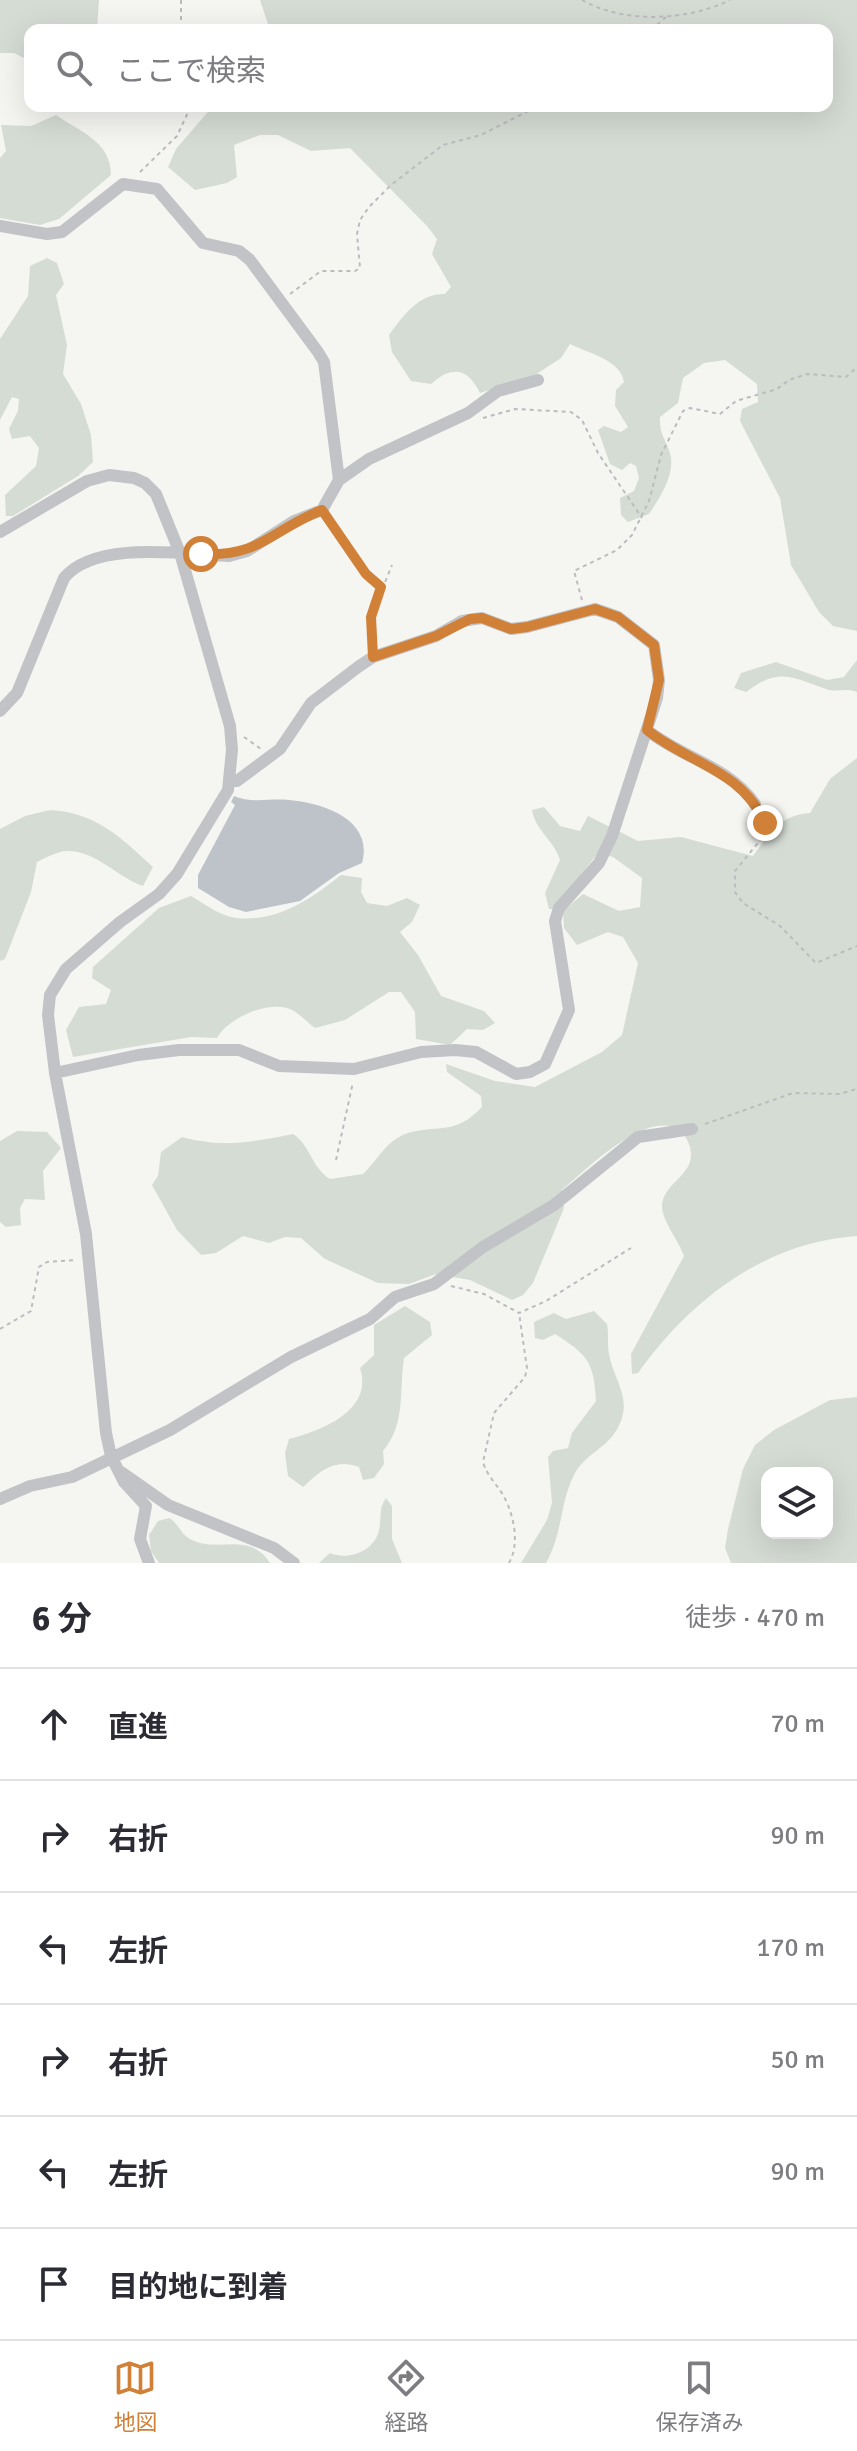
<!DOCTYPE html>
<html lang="ja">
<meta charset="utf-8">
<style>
:root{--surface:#fff;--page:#f7f7f7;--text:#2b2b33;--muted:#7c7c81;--line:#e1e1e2;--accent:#d08037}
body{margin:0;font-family:Signika,"Noto Sans JP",sans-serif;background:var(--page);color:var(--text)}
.controls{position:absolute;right:24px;bottom:24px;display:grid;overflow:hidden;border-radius:16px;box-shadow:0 8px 32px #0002}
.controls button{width:72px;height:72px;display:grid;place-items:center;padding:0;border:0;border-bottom:2px solid var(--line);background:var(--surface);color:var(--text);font:40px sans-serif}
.stop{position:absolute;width:24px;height:24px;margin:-18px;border:6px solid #d08037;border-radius:50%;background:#fff}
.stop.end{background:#d08037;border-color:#fff;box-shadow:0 2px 8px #0008}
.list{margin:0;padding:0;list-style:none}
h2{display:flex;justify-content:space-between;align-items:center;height:104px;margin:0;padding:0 32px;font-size:34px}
h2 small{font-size:26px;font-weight:400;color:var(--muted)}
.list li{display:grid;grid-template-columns:52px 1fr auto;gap:24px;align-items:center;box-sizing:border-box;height:112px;padding:0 32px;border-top:2px solid var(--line)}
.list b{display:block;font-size:30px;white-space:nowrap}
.list em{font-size:26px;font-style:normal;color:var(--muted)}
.icon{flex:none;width:44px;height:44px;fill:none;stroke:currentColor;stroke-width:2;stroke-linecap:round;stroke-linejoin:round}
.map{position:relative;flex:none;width:857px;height:1563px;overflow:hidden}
.search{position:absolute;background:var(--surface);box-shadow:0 8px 32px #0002;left:24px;right:24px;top:24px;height:88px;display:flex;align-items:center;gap:20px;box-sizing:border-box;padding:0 28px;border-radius:16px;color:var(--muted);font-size:30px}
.sheet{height:776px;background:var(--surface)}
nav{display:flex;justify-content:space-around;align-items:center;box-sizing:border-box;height:112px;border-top:2px solid var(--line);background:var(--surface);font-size:22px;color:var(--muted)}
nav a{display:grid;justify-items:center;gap:4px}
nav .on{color:var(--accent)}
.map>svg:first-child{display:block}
.green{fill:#d5dcd4;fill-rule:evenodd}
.water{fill:#bdc3c9}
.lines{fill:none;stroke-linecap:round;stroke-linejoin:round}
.path{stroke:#bbbcbf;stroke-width:2;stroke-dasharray:4 4;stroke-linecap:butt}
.street{stroke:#c1c3c7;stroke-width:12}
.route{stroke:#d08037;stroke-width:10}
</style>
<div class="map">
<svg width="857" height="1563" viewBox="0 0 857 1563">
<rect width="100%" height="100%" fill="#f5f5f2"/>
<path class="green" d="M 0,0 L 99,0 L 97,30 L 30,30 L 30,61 L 14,53 L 0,53 Z
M 260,0 L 857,0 L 857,631 L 833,626 L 819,612 L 791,565 L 780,498 L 740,421 L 742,409 L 758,402 L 757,384 L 725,360 L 704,363 L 683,378 L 678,403 L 660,417 C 659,434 665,438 670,453 C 676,473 660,498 649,514 L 628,522 L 621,515 L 620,498 L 634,491 L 639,478 L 636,466 L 630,463 L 622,470 L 610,464 L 598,430 L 604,426 L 621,432 L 628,427 L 615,406 L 616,390 L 624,382 C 621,360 588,353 570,344 L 561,358 L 535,375 L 480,393 C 468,368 452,365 431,384 L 411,381 L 392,352 L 389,335 C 403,316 419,293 445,294 L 451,287 L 432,254 L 437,239 L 427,226 L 350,148 L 311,151 L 278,135 L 260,135 L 234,145 L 237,177 L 227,183 L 195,190 L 168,167 L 176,149 L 213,106 L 827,106 L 827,30 L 270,30 Z
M 56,115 C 80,132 111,141 111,175 L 59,219 L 40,225 L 0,218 L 0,158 L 6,151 L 1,125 L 31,126 Z
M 47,258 L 57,263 L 64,284 L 56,295 L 67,345 L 63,374 L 81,404 L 91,435 L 93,462 L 78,476 L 13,516 L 6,516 L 5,495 L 36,466 L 39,448 L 30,436 L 12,439 L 9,429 L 18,411 L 19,399 L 12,397 L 0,420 L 0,339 L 28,296 L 30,266 Z
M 857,660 L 857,692 C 845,687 837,693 826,689 C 791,677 779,667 746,692 L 734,688 L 741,673 L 776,662 L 827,680 L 844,677 Z
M 857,758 L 857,1236 C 765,1242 690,1300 638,1373 L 632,1374 L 631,1354 L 684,1256 C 679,1241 662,1221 662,1206 C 663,1184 692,1176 691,1154 C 691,1147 687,1137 681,1132 C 650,1105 585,1171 562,1190 L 564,1208 L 533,1283 L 523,1295 L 512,1300 L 470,1280 L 436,1274 L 409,1284 L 378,1283 L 325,1259 L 301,1238 L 285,1237 L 269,1243 L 243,1236 L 216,1253 L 201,1255 L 177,1230 L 152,1185 L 158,1176 L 161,1152 L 182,1137 C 221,1148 254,1142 293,1134 C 311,1146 311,1167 330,1179 L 363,1174 C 378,1160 386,1140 408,1133 C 441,1124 454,1136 482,1107 L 481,1096 L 447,1072 L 446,1064 L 495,1081 L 535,1087 L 602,1052 L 622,1035 L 638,963 L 623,937 L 608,932 L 577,945 L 564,928 L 563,911 L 583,894 L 619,911 L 640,907 L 642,878 L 613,857 L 598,853 L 554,909 L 549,909 L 545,893 L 560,860 C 554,840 535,830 532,810 L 544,807 L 560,826 L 580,831 L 588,816 L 638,841 L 681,837 L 753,856 C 770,833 780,815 810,813 L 830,779 Z
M 50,810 C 97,813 120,837 153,867 L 143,886 C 117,877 95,850 67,851 C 58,851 45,858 37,862 L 31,892 L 5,959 L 0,961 L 0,829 L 25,816 Z
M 341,875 L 362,878 L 361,892 L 367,903 L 387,906 L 407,898 L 420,905 L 412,922 L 400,932 L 418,955 L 441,996 L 484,1011 L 495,1023 L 483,1030 L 467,1029 L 450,1045 L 416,1039 L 415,1012 L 401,992 L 389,992 L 345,1020 L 315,1028 C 308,1023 298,1012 290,1009 C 267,1000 227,1019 217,1038 L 191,1037 L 73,1057 L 66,1030 L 79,1007 L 106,1004 L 111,990 L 92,978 L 93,967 L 159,908 L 191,896 C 203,903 218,914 231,917 C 273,925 310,900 341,875 Z
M 17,1131 L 47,1132 L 61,1148 L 43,1171 L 45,1200 L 25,1199 L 20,1208 L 21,1225 L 6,1227 L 0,1222 L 0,1141 Z
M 405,1306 L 430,1322 L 432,1335 L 404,1358 C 399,1391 406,1424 383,1451 L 384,1464 L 374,1478 L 363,1480 L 359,1467 C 335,1458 320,1471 303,1487 L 288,1476 L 285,1453 L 289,1439 C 322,1431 374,1410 360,1368 L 374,1355 L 374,1325 Z
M 594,1311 L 607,1324 C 609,1334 607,1345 609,1354 C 614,1382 635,1400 616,1431 C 605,1449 584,1455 574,1475 C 560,1502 563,1533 546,1563 L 521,1563 L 547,1520 L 552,1503 L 548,1457 L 553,1451 L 568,1448 L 572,1433 L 596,1401 C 594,1362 588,1355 555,1334 L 543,1340 L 535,1338 L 534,1322 L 554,1313 L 566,1319 Z
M 857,1397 L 857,1563 L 731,1563 L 725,1548 L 728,1529 L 743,1469 L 755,1445 L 774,1430 L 830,1400 ZM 767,1473 L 827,1473 L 827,1533 L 767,1533 Z
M 386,1498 L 392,1506 L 392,1539 L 402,1563 L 319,1563 L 330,1553 C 348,1561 375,1551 379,1530 C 382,1518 378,1509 386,1498 Z
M 169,1518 C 179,1523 180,1535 192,1540 C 218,1553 250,1531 270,1563 L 159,1563 L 151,1551 L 149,1535 L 158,1521 Z"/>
<path class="water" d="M 234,796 C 252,804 270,798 289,800 C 324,803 374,820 362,863 L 339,873 L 300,901 L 246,912 L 229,907 L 198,888 L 198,875 L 235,805 L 231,802 Z"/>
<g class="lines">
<path class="path" d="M 181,0 L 181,30
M 582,0 C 624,24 687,21 730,0
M 651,30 L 666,17
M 140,172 L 177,136 L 191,106
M 290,294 L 321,271 L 355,271 L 360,268 L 357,234 L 360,220 L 369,207 L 391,185 L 443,145 L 481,135 L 538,106
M 483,418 L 515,409 L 571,412 L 582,420 L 598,453 L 642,518
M 329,521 L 366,574 L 381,587
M 582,600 L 574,571 L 617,550 L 632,535 L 649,501 L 661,455 L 683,411 L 690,408 L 720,414 L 736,401 L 777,389 L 789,380 L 807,374 L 846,377 L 857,367
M 373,643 L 371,617 L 392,565
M 244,737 L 261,749
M 762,815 L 766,833 L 735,871 L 735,892 L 743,903 L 780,926 L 816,963 L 857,946
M 705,1124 L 793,1093 L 839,1094 L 857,1089
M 336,1160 L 353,1082
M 451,1286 L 484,1294 L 519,1313 L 546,1301 L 631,1248
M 0,1329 L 31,1311 L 39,1267 L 47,1262 L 75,1260
M 509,1563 C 520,1544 514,1514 503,1495 C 496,1483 487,1476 483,1462 L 494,1413 L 525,1377 L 527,1368 L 519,1313"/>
<path class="street" d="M 0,226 L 47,234 L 62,232 L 123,184 L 157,189 L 203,243 L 239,251 L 250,260 L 318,352 L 324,362 L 339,480
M 0,532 L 87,481 L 109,475 L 134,478 L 145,483 L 156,494 L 180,553 L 230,726 L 232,750 L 228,790 L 177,874 L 159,894 L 120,922 L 66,969 L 50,995 L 48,1015 L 55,1073 L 86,1234 L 106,1433 L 111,1456 L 124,1482 L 146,1506 L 140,1539 L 149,1563
M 0,711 L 17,693 L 64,578 C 95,540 184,554 229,556 L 247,551 L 294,521 L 322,510 L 339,480 L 369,459 L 468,413 L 498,391 L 538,380
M 647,730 C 683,759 729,766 755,804
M 55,1073 L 138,1055 L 179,1050 L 239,1050 L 279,1066 L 354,1069 L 421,1052 L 455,1050 L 476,1052 L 516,1074 L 530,1072 L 545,1064 L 569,1010 L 555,921 L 559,908 L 599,863 L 612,836 L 657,698 L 659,680 L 654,645 L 618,617 L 595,609 L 527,627 L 511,629 L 482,618 L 462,621 L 436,636 L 373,657 L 358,667 L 311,703 L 280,749 L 237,781 L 230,781
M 121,1472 L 168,1505 L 274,1548 L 294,1563
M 0,1499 L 30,1486 L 72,1477 L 170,1430 L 291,1357 L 370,1319 L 395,1297 L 434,1284 L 483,1247 L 554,1205 L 638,1137 L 692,1129"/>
</g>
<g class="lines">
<path class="route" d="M 201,554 C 261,557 271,530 322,510 L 366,574 L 381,587 L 371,617 L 373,657 L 436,636 L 470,619 L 482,618 L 511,629 L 527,627 L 595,609 L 618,617 L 654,645 L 659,680 L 647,730 C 688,763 742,770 765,823"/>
</g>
</svg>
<div class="controls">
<button><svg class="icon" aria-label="layers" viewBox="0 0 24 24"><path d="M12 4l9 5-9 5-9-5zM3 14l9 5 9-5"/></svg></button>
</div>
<div class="stop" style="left:201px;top:554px"></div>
<div class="stop end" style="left:765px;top:823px"></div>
<div class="search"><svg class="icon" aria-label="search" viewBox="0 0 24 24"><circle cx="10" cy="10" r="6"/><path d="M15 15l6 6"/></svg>ここで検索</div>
</div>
<section class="sheet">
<h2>6 分<small>徒歩 · 470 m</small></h2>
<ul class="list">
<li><svg class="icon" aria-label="ahead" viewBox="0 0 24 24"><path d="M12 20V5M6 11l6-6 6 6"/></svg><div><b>直進</b></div><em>70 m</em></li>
<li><svg class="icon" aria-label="right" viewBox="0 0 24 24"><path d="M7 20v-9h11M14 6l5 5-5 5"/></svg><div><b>右折</b></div><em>90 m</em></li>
<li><svg class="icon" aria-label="left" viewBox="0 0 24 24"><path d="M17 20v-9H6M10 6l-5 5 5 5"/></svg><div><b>左折</b></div><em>170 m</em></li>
<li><svg class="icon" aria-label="right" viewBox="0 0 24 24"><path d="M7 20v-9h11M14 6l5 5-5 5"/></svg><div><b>右折</b></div><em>50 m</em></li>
<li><svg class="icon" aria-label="left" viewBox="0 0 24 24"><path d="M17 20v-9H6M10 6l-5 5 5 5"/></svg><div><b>左折</b></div><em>90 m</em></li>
<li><svg class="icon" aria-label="arrive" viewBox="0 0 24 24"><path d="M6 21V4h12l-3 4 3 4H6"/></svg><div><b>目的地に到着</b></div></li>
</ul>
</section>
<nav>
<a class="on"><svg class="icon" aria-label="map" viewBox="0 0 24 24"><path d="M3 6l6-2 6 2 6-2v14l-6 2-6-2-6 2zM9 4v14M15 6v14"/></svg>地図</a>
<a><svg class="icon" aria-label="directions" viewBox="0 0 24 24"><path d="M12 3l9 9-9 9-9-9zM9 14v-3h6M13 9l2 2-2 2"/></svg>経路</a>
<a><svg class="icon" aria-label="saved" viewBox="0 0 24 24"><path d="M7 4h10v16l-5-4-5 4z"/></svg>保存済み</a>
</nav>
